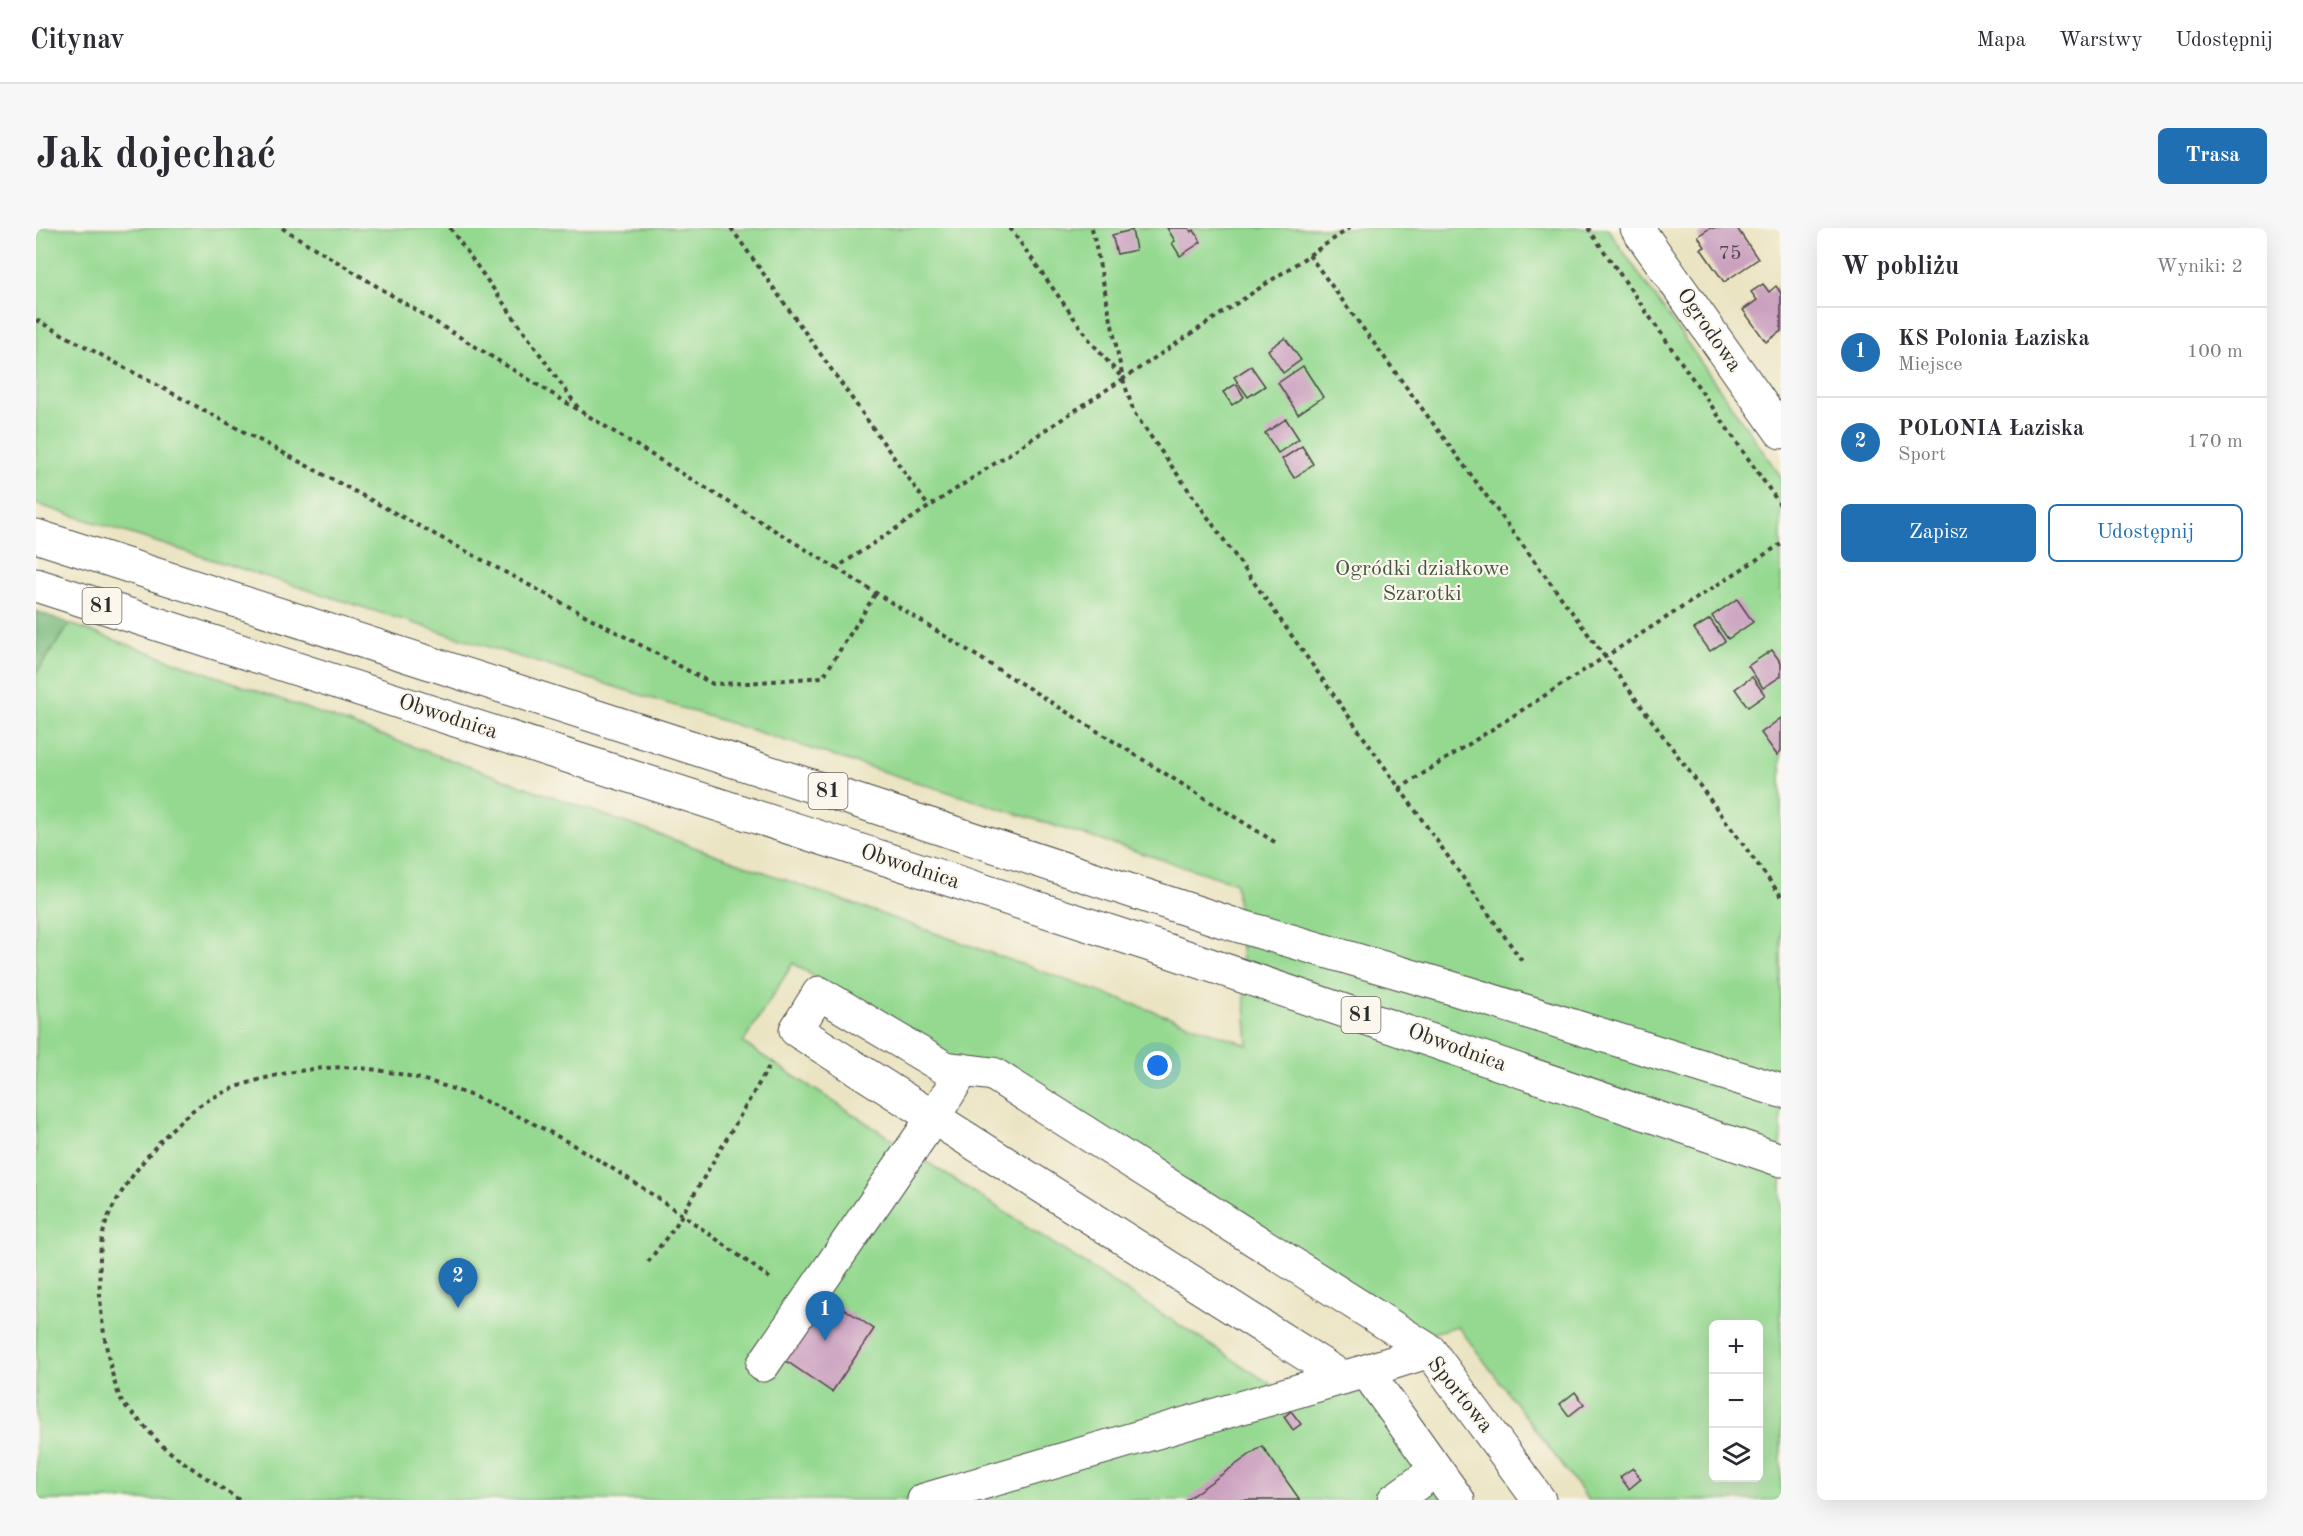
<!DOCTYPE html>
<html lang="pl">
<meta charset="utf-8">
<style>
:root{--surface:#fff;--page:#f7f7f7;--text:#2b2b33;--muted:#7c7c81;--line:#e1e1e2;--accent:#1f6fb2}
body{margin:0;font-family:"Old Standard TT",serif;background:var(--page);color:var(--text)}
.controls{position:absolute;right:18px;bottom:18px;display:grid;overflow:hidden;border-radius:9px;box-shadow:0 6px 24px #0002}
.controls button{width:54px;height:54px;display:grid;place-items:center;padding:0;border:0;border-bottom:2px solid var(--line);background:var(--surface);color:var(--text);font:30px sans-serif}
.you{position:absolute;left:1122px;top:838px;width:21px;height:21px;margin:-15px;border:4px solid #fff;border-radius:50%;background:#1a73e8;box-shadow:0 0 0 9px #1a73e833}
.badge{display:grid;place-items:center;width:39px;height:39px;border-radius:50%;background:var(--accent);color:#fff;font-size:20px;font-weight:700}
.pin{position:absolute;translate:-50% -50px;filter:drop-shadow(0 2px 3px #0008)}
.pin::after{content:'';position:absolute;top:32px;width:21px;height:18px;background:inherit;clip-path:polygon(0 0,100% 0,50% 100%)}
.list{margin:0;padding:0;list-style:none}
h2{display:flex;justify-content:space-between;align-items:center;height:78px;margin:0;padding:0 24px;font-size:26px}
h2 small{font-size:20px;font-weight:400;color:var(--muted)}
.list li{display:grid;grid-template-columns:39px 1fr auto;gap:18px;align-items:center;box-sizing:border-box;height:90px;padding:0 24px;border-top:2px solid var(--line)}
.list b{display:block;font-size:22px;white-space:nowrap}
.list p{margin:0;font-size:20px;white-space:nowrap;color:var(--muted)}
.list em{font-size:20px;font-style:normal;color:var(--muted)}
.actions{display:flex;gap:12px;padding:18px 24px}
.actions a{flex:1;padding:14px 0;border:2px solid var(--accent);border-radius:9px;text-align:center;font-size:21px;color:var(--accent)}
.actions .main{background:var(--accent);color:#fff}
.icon{flex:none;width:33px;height:33px;fill:none;stroke:currentColor;stroke-width:2;stroke-linecap:round;stroke-linejoin:round}
.map{position:relative;flex:none;width:1745px;height:1272px;overflow:hidden;border-radius:9px}
header{display:flex;align-items:center;gap:36px;box-sizing:border-box;height:84px;padding:0 30px;background:var(--surface);border-bottom:2px solid var(--line)}
header strong{font-size:28px}
nav{display:flex;gap:33px;margin-inline-start:auto;font-size:21px}
.intro{display:flex;align-items:center;justify-content:space-between;box-sizing:border-box;height:144px;padding:0 36px}
h1{margin:0;font-size:42px}
.button{padding:15px 27px;border-radius:9px;background:var(--accent);color:#fff;font-size:21px;font-weight:700}
main{display:flex;gap:36px;padding:0 36px}
aside{flex:1;background:var(--surface);border-radius:9px;box-shadow:0 6px 24px #0002}
.map>svg:first-child{display:block}
.green{fill:#95d991;stroke:#60825e;stroke-width:1.5;fill-rule:evenodd}
.forest{fill:#78b97b;stroke:#527253;stroke-width:1.5}
.building{fill:#cba1bf}
.lines{fill:none;stroke-linecap:round;stroke-linejoin:round}
.minor-casing{stroke:#484742;stroke-width:35}
.major-casing{stroke:#484742;stroke-width:35}
.path{stroke:#484742;stroke-width:4;stroke-dasharray:4.5 4.5;stroke-linecap:butt}
.minor{stroke:#fff;stroke-width:33}
.major{stroke:#fff;stroke-width:33}
.labels{text-anchor:middle;dominant-baseline:central;stroke-width:4.5;stroke-linejoin:round;paint-order:stroke}
.number-label{font-size:20px;fill:#534850}
.shield{fill:#fbf7ec;stroke:#696865;stroke-width:1.5}
.shield-label{font-size:21px;font-weight:bold;fill:#2b2b2b}
.street-label{font-size:22px;fill:#2b2b2b;stroke:#fbf7ec}
.park-label{font-size:22px;fill:#465644;stroke:#fbf7ec}
</style>
<header>
<strong>Citynav</strong>
<nav><a>Mapa</a><a>Warstwy</a><a>Udostępnij</a></nav>
</header>
<div class="intro"><h1>Jak dojechać</h1><a class="button">Trasa</a></div>
<main>
<div class="map">
<svg width="1745" height="1272" viewBox="0 0 1745 1272">
<rect width="100%" height="100%" fill="#fbf7ec"/>
<filter id="ink" filterUnits="userSpaceOnUse"><feTurbulence type="fractalNoise" baseFrequency=".0167" numOctaves="2"/><feDisplacementMap in="SourceGraphic" scale="12" xChannelSelector="R" yChannelSelector="G"/><feConvolveMatrix kernelMatrix="1 2 1 2 8 2 1 2 1" color-interpolation-filters="sRGB"/></filter>
<filter id="wash" filterUnits="userSpaceOnUse"><feTurbulence type="fractalNoise" baseFrequency=".008" numOctaves="4" result="noise"/><feDisplacementMap in="SourceGraphic" scale="24" xChannelSelector="R" yChannelSelector="G"/><feGaussianBlur stdDeviation="1.35" result="paint"/><feColorMatrix in="noise" values="0 0 0 0 0 0 0 0 0 0 0 0 0 0 0 0 0 1.4 0 .05"/><feComposite in="paint" operator="in"/></filter>
<g filter="url(#wash)">
<rect width="100%" height="100%" fill="#ebe4c3"/>
<path class="green" d="M 0,0 L 1571,0 L 1745,249 L 1745,1272 L 1552,1272 L 1422,1098 L 1386,1108 L 897,824 L 757,735 L 707,815 L 1267,1177 L 1324,1155 L 1409,1272 L 0,1272 L 0,445 L 34,396 L 1212,817 L 1200,655 L 0,276 ZM 1678,1096 L 1722,1096 L 1722,1250 L 1678,1250 Z"/>
<path class="forest" d="M 0,383 L 34,396 L 0,445 Z"/>
<g id="blocks">
<path class="building" d="M 1131,0 L 1153,0 L 1155,4 L 1158,2 L 1165,14 L 1144,28 L 1136,15 L 1139,13 Z
M 1674,0 L 1701,0 L 1722,31 L 1688,54 L 1665,21 L 1669,19 L 1662,8 Z
M 1096,2 L 1100,22 L 1081,26 L 1076,7 Z
M 1727,56 L 1733,64 L 1740,58 L 1745,65 L 1745,103 L 1730,114 L 1707,82 L 1721,72 L 1715,64 Z
M 1249,110 L 1265,132 L 1247,145 L 1232,122 Z
M 1215,138 L 1229,158 L 1212,169 L 1198,149 Z
M 1267,138 L 1287,169 L 1262,186 L 1242,155 Z
M 1200,156 L 1208,169 L 1196,177 L 1187,164 Z
M 1250,191 L 1263,211 L 1242,225 L 1229,205 Z
M 1266,218 L 1277,236 L 1258,250 L 1246,231 Z
M 1701,371 L 1717,394 L 1692,411 L 1676,388 Z
M 1674,391 L 1689,413 L 1674,423 L 1658,401 Z
M 1736,422 L 1745,435 L 1745,448 L 1727,460 L 1712,438 Z
M 1716,449 L 1729,467 L 1712,479 L 1699,461 Z
M 1745,490 L 1745,523 L 1741,527 L 1725,505 Z
M 788,1067 L 838,1101 L 796,1164 L 740,1126 Z
M 1539,1164 L 1548,1176 L 1533,1188 L 1524,1176 Z
M 1255,1183 L 1265,1196 L 1257,1202 L 1248,1189 Z
M 1226,1218 L 1264,1272 L 1150,1272 Z
M 1597,1240 L 1605,1251 L 1593,1261 L 1584,1249 Z"/>
</g>
</g>
<g filter="url(#ink)">
<use href="#blocks" fill-opacity="0" stroke="#484742" stroke-width="1.5"/>
<g class="lines">
<g class="minor-casing">
<path id="minor" d="M 1601,0 L 1745,204
M 727,1137 L 897,890 L 927,842
M 1307,1150 L 760,802 L 783,765 L 909,840 L 957,846 L 1394,1123
M 888,1272 L 1330,1143
M 1358,1272 L 1400,1242
M 1422,1272 L 1330,1143 L 1394,1123 L 1503,1272"/>
</g>
<g class="major-casing">
<path id="major" d="M 0,308 L 794,564 L 1190,694 L 1406,757 L 1745,863
M 0,357 C 378,480 756,599 1133,723 C 1338,791 1541,864 1745,932"/>
</g>
<path class="path" d="M 246,0 L 800,340 L 1087,151
M 414,0 L 543,181
M 695,0 L 893,279
M 974,0 L 1055,114 L 1087,151 L 1098,185 L 1486,733
M 1056,0 L 1087,151 L 1314,0
M 1552,0 L 1745,278
M 1273,27 L 1745,668
M 0,92 L 677,456 L 711,455 L 787,449 L 840,365
M 800,340 L 1242,616
M 1363,561 L 1745,316
M 612,1034 L 640,997 L 735,835
M 203,1272 C 179,1255 152,1239 129,1220 C 120,1212 111,1201 102,1191 C 98,1186 91,1181 87,1175 C 77,1159 70,1118 67,1099 C 63,1072 61,1023 69,998 C 80,961 137,891 171,873 C 210,850 278,836 323,840 C 466,852 622,968 735,1051"/>
<use href="#minor" class="minor"/>
<use href="#major" class="major"/>
</g>
</g>
<g class="labels">
<g class="number-label">
<text x="1694" y="26">75</text>
</g>
<g class="shield">
<rect x="46.5" y="360" width="39" height="36" rx="4.5"/>
<rect x="772.5" y="545" width="39" height="36" rx="4.5"/>
<rect x="1305.5" y="769" width="39" height="36" rx="4.5"/>
</g>
<g class="shield-label">
<text x="66" y="378">81</text>
<text x="792" y="563">81</text>
<text x="1325" y="787">81</text>
</g>
<g class="street-label">
<text transform="translate(1673 102) rotate(55)">Ogrodowa</text>
<text transform="translate(412 489) rotate(18)">Obwodnica</text>
<text transform="translate(874 639) rotate(18)">Obwodnica</text>
<text transform="translate(1421 820) rotate(20)">Obwodnica</text>
<text transform="translate(1424 1167) rotate(51)">Sportowa</text>
</g>
<g class="park-label">
<text x="1386" y="341">Ogródki działkowe<tspan x="1386" dy="25">Szarotki</tspan></text>
</g>
</g>
</svg>
<div class="controls">
<button>+</button>
<button>−</button>
<button><svg class="icon" aria-label="layers" viewBox="0 0 24 24"><path d="M12 4l9 5-9 5-9-5zM3 14l9 5 9-5"/></svg></button>
</div>
<div class="you"></div>
<div class="pin badge" style="left:789px;top:1113px">1</div>
<div class="pin badge" style="left:422px;top:1080px">2</div>
</div>
<aside>
<h2>W pobliżu<small>Wyniki: 2</small></h2>
<ul class="list">
<li><span class="badge">1</span><div><b>KS Polonia Łaziska</b><p>Miejsce</p></div><em>100 m</em></li>
<li><span class="badge">2</span><div><b>POLONIA Łaziska</b><p>Sport</p></div><em>170 m</em></li>
</ul>
<div class="actions"><a class="main">Zapisz</a><a>Udostępnij</a></div>
</aside>
</main>
